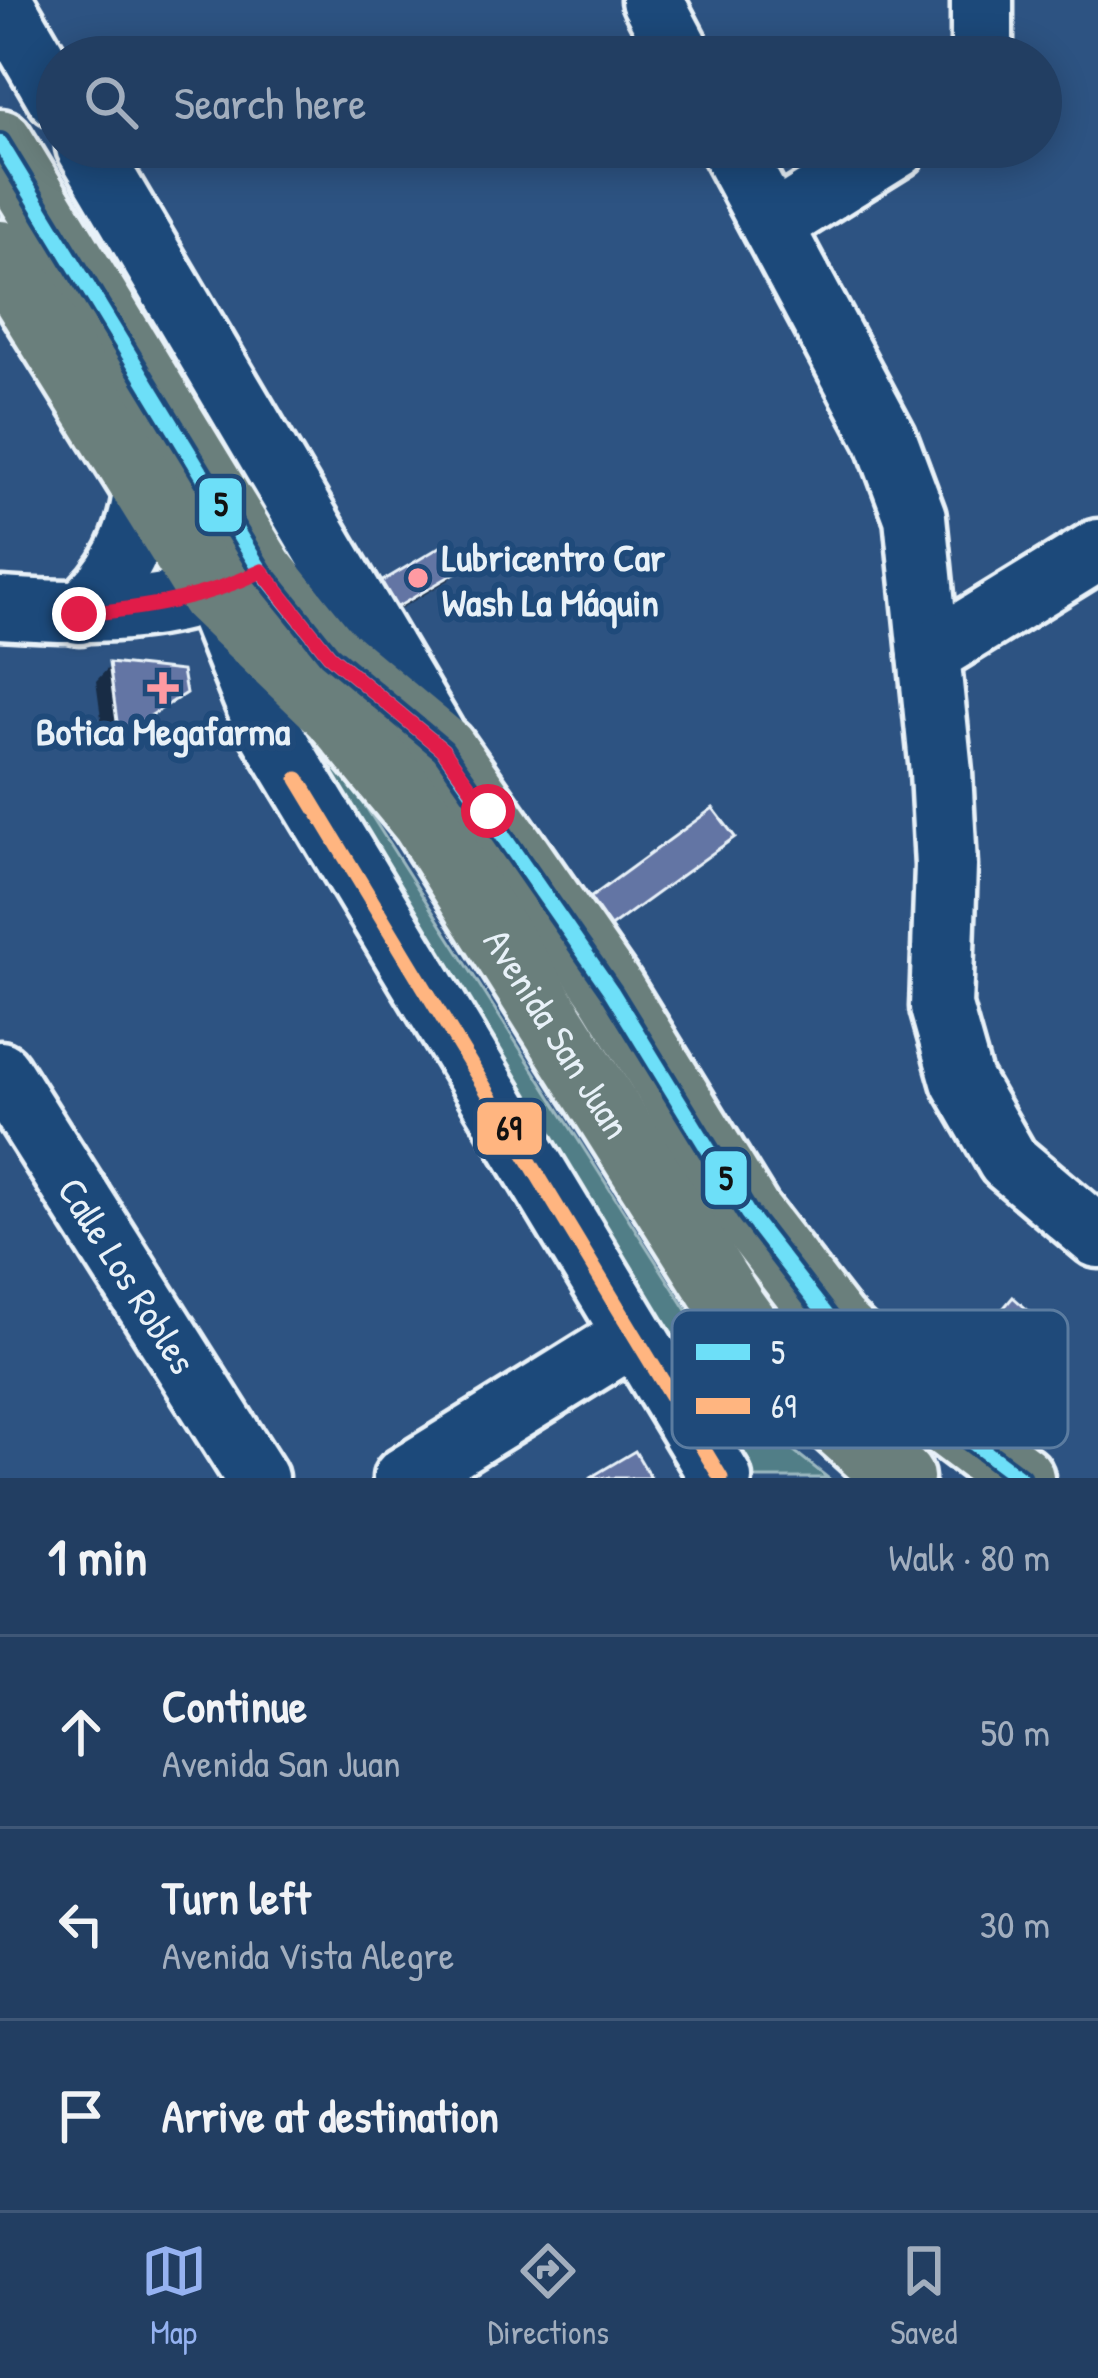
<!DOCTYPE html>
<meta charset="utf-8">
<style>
:root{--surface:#223e62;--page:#2a4568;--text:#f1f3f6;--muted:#a2aebe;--line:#3f5777;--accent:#95b2f1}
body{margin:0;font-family:"Patrick Hand",sans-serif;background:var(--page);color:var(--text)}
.stop{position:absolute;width:36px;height:36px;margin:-27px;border:9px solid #e11d48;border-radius:50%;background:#fff}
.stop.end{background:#e11d48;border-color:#fff;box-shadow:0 3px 12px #0008}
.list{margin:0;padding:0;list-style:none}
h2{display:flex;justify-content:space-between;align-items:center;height:156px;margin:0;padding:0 48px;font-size:51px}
h2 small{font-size:39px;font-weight:400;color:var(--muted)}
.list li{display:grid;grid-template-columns:78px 1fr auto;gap:36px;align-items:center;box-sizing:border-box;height:192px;padding:0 48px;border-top:3px solid var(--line)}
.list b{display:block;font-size:45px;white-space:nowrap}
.list p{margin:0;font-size:39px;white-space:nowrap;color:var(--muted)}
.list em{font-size:39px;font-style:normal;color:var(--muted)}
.icon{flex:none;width:66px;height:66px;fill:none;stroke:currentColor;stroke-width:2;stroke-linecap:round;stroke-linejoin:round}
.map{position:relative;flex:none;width:1098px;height:1478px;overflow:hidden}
.search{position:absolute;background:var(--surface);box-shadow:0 6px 30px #0003;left:36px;right:36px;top:36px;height:132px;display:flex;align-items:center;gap:30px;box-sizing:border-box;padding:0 42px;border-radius:66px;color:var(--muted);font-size:45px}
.sheet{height:732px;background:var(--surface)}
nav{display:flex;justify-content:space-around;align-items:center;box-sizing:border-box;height:168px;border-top:3px solid var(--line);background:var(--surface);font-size:33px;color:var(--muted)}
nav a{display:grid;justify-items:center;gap:6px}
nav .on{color:var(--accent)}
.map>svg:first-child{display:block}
.green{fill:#517e87;stroke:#9cb8c0;stroke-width:3}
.shadow{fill:#0007}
.building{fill:#6375a4;stroke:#e8f1f8;stroke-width:3}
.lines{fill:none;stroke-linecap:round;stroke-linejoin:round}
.minor-casing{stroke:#e8f1f8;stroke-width:69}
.major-casing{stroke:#e8f1f8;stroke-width:75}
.minor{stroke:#1f4a7a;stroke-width:60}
.major{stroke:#6b7f7c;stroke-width:66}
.bus-1-casing{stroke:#1f4a7a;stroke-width:24}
.bus-2-casing{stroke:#1f4a7a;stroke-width:24}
.bus-1{stroke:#6ddff8;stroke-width:15}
.bus-2{stroke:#ffb580;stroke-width:15}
.route{stroke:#e11d48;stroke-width:15}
.poi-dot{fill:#ff9aa2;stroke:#1f4a7a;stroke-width:4.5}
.labels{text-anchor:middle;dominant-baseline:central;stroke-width:12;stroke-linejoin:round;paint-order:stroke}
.poi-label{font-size:39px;font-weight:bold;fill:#e8f1f8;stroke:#1f4a7a;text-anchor:start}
.street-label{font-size:39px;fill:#e8f1f8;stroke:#1f4a7a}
.key{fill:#1f4a7a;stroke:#5b7ca0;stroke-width:3}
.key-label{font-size:33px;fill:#e8f1f8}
.line-badge{stroke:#1f4a7a;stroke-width:4.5}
.pale-badge-label{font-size:33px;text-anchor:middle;font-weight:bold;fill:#111}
</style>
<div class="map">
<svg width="1098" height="1478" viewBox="0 0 1098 1478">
<rect width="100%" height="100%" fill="#2d5382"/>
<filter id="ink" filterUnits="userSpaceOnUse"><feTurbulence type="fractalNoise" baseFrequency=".00833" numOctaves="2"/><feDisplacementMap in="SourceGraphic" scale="24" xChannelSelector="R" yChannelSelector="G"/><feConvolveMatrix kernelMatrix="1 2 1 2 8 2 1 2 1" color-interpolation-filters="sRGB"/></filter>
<g filter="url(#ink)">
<path class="green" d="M 310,732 L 355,790 L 759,1423 L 828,1478 L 743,1478 L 670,1365 Z"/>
<path class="shadow" d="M 463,566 L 449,580 L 369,627 L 370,592 Z
M 110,666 L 183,692 L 105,747 L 96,681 Z
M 713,812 L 731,837 L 589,944 Z"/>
<path class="building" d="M 452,540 L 467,566 L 384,615 L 369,589 Z
M 109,663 L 182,671 L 186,693 L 119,736 Z
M 713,808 L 735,837 L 605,931 L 583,903 Z
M 1013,1297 L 1047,1327 L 978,1408 L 943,1379 Z
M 635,1451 L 651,1478 L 591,1478 L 591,1477 Z"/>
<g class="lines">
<g class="minor-casing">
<g id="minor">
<path d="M 1,0 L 57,96"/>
<path d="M 652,0 L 682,57"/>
<path d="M 982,0 L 982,57"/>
<path d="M 87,147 L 434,735"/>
<path d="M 730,147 L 886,439 L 915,517 L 941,772 L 946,866 L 941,1007 L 962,1081 L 1008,1161 L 1098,1237"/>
<path d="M 772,225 L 897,147"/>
<path d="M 212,594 L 262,718 L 721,1478"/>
<path d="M 0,608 C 85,614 167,615 247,578"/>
<path d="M 79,613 C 120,579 139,538 145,486"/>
<path d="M 929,654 L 1098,550"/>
<path id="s1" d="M 0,1072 L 257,1478"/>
<path d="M 404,1478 L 632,1336"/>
</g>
</g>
<g class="major-casing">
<g id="major">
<path d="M 0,143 L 261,571 L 329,655 L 443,750 L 611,991 L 748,1214 L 834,1325 L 896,1385 L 1020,1478"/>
<path id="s2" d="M 0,254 L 212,594 L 336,713 L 424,820 L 734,1311 L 771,1362 L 900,1478"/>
</g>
</g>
<use href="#minor" class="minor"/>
<use href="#major" class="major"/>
<g class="bus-1-casing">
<path id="bus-1" d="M 0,143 L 261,571 L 329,655 L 443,750 L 611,991 L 748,1214 L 834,1325 L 896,1385 L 1020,1478"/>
</g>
<g class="bus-2-casing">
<path id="bus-2" d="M 298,779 L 721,1478"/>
</g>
<use href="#bus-1" class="bus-1"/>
<use href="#bus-2" class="bus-2"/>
</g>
</g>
<g class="lines" filter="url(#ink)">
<path class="route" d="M 79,614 C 145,609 202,599 262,571 L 329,655 L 443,750 L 488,811"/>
</g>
<g class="poi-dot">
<circle cx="418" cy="578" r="12"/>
<path d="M157 670h12v12h12v12h-12v12h-12v-12h-12v-12h12z"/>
</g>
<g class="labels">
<g class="poi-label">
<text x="442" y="556">Lubricentro Car<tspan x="442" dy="45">Wash La Máquin</tspan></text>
<text x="163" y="730" text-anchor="middle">Botica Megafarma</text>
</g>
<g class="street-label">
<text stroke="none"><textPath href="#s2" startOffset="963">Avenida San Juan</textPath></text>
<text stroke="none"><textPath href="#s1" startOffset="240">Calle Los Robles</textPath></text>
</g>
</g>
<rect x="672" y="1310" width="396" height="138" rx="18" class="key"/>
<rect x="696" y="1344" width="54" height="16" fill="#6ddff8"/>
<rect x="696" y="1398" width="54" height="16" fill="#ffb580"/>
<g class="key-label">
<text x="771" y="1364">5</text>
<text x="771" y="1418">69</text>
</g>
<g class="line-badge">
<rect x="197" y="476" width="47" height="58" rx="12" fill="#6ddff8"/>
<rect x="475" y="1100" width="69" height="57" rx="12" fill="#ffb580"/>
<rect x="703" y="1149" width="46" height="58" rx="12" fill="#6ddff8"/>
</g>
<g class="pale-badge-label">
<text x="221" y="516">5</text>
<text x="509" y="1140">69</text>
<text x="726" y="1190">5</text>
</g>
</svg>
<div class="stop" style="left:488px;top:811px"></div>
<div class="stop end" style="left:79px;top:614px"></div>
<div class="search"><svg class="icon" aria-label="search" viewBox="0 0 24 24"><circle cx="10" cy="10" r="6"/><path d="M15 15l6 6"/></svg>Search here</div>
</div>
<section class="sheet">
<h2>1 min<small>Walk · 80 m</small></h2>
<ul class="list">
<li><svg class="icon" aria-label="ahead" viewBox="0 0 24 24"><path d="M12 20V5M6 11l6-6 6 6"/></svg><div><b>Continue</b><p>Avenida San Juan</p></div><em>50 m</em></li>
<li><svg class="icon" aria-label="left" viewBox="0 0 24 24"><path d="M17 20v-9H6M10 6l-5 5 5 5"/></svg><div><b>Turn left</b><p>Avenida Vista Alegre</p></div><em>30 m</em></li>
<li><svg class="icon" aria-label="arrive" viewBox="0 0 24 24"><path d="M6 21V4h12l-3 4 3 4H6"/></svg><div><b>Arrive at destination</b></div></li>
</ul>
</section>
<nav>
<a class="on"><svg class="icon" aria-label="map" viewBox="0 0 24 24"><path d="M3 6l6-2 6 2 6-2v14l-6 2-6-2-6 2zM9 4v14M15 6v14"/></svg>Map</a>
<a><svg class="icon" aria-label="directions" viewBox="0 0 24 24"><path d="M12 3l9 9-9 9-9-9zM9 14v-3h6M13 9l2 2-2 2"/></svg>Directions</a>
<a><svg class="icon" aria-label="saved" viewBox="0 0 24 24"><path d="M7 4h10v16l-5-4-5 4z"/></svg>Saved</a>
</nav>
